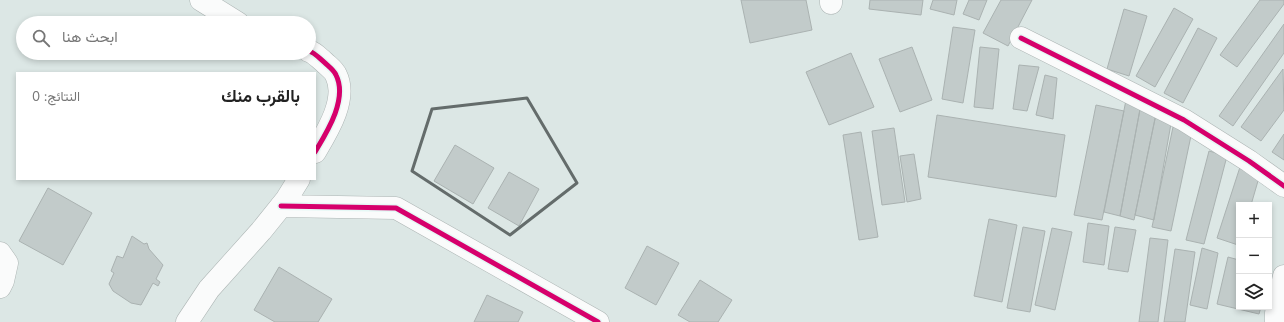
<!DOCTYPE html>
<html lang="ar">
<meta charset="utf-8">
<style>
:root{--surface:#fff;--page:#f6f6f6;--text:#222;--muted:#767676;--line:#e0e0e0}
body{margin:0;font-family:Inter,Vazirmatn,sans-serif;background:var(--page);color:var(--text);direction:rtl}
.controls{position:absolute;right:12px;bottom:12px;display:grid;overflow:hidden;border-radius:0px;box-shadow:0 2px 6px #0003}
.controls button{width:36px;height:36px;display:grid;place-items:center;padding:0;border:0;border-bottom:1px solid var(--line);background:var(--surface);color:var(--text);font:20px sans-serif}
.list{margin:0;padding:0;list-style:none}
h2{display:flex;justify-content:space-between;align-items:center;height:52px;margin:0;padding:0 16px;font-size:17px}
h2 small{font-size:13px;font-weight:400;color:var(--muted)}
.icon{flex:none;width:22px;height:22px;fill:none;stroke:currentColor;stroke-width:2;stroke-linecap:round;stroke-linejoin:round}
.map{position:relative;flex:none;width:1284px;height:322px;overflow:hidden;direction:ltr}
.search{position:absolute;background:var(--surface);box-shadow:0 2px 6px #0003;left:16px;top:16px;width:300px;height:44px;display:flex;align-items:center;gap:10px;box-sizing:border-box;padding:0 14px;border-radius:22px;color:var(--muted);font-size:15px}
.panel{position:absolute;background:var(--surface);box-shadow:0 2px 6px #0003;left:16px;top:72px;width:300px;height:108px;border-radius:0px;direction:rtl}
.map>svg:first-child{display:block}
.building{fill:#c2cbca;stroke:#aab2b1}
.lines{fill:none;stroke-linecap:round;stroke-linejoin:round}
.street-casing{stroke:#acb4b3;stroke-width:23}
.street{stroke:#fafbfb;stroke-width:22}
.cycleway-casing{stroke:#e5f8f5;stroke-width:8}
.cycleway{stroke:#d6006c;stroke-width:5}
.marked{fill:none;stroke:#646c6b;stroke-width:3;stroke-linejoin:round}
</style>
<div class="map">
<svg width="1284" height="322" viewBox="0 0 1284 322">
<rect width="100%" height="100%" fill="#dce7e5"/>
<path class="building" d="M 741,0 L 806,0 L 812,30 L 750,43 Z
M 870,0 L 923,0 L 921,15 L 869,9 Z
M 933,0 L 957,0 L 954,15 L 930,9 Z
M 969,0 L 987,0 L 979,20 L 963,14 Z
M 1001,0 L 1032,0 L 1008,46 L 983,33 Z
M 1260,0 L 1284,0 L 1284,4 L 1237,67 L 1220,55 Z
M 1174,8 L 1193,19 L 1155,87 L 1136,76 Z
M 1124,9 L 1147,16 L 1129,76 L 1107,69 Z
M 1284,24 L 1284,53 L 1233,126 L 1219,116 Z
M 953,27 L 975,30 L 963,103 L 942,99 Z
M 1198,28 L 1217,38 L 1183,103 L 1164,93 Z
M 912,47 L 932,100 L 900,112 L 879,59 Z
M 980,47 L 999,49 L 993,109 L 974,107 Z
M 851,53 L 874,107 L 829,125 L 806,72 Z
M 1019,65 L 1039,67 L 1027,111 L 1013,109 Z
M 1283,69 L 1284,110 L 1261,141 L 1241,127 Z
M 1045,75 L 1057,78 L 1053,119 L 1036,115 Z
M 1126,100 L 1141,104 L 1120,216 L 1104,212 Z
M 1141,104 L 1156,114 L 1134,220 L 1120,216 Z
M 1096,105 L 1124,111 L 1102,220 L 1074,215 Z
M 1156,114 L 1172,118 L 1154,220 L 1135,215 Z
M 937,115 L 1065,135 L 1056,197 L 928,177 Z
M 1173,127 L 1192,131 L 1171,231 L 1152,227 Z
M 894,128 L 905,202 L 882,205 L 872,131 Z
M 861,132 L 878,237 L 859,240 L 843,135 Z
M 1284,134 L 1284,160 L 1272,152 Z
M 455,145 L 494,168 L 473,204 L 434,181 Z
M 1209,151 L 1227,156 L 1204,244 L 1186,240 Z
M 914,154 L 921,199 L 907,202 L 900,156 Z
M 1240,167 L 1260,174 L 1251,205 L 1239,205 L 1239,241 L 1238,245 L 1217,238 Z
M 509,172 L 539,189 L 519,226 L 488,208 Z
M 48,188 L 92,213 L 63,265 L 19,241 Z
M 989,219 L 1017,225 L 1002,302 L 974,296 Z
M 1088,223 L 1109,226 L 1104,265 L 1083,262 Z
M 1023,227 L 1045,231 L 1030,312 L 1007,308 Z
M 1115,227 L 1136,230 L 1128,272 L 1108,269 Z
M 1052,228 L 1072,232 L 1055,310 L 1035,305 Z
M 132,236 L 144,244 L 147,243 L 149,249 L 163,265 L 156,279 L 160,282 L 158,286 L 153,283 L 141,305 L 131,303 L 113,291 L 109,284 L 114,273 L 111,271 L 117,256 L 123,258 Z
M 1150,238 L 1168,240 L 1158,322 L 1139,322 Z
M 647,246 L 679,263 L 656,305 L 625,288 Z
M 1202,248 L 1218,253 L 1207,309 L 1190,305 Z
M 1175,249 L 1195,252 L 1185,322 L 1164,322 Z
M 1228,257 L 1239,260 L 1239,307 L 1261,307 L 1259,314 L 1217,304 Z
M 279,267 L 332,299 L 318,322 L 275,322 L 254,310 Z
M 700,280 L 732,300 L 718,322 L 690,322 L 678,315 Z
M 487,295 L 523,312 L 518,322 L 474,322 Z"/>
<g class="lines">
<g class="street-casing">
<path id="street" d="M 201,0 L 238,23
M 831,0 L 831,3
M 1021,38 L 1184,120 L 1249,161 L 1284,186
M 309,51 C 315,53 319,58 324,62 C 328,66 334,70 336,75 C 348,99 327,132 315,152
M 281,206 L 396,208 L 598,322
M 0,253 L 7,263 L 3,281 L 0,287
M 187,322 L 209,289 L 261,231 L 286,200 L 299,179
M 1276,322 L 1276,313 L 1284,276"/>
</g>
<use href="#street" class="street"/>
<g class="cycleway-casing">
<path id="cycleway" d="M 1021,38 L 1184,120 L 1249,161 L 1284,186
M 309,51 C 315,53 319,58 324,62 C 328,66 334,70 336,75 C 348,99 327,132 315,152
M 281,206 L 396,208 L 598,322"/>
</g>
<use href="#cycleway" class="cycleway"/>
</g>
<path class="marked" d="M 527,98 L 577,183 L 510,235 L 412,171 L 432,109 Z"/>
</svg>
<div class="controls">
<button>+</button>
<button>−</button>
<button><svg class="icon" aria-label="layers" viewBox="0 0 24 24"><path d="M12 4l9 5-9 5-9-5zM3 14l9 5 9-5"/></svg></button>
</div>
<div class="search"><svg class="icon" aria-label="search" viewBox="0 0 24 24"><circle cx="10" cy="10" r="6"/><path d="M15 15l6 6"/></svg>ابحث هنا</div>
<section class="panel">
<h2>بالقرب منك<small>النتائج: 0</small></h2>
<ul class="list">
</ul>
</section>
</div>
